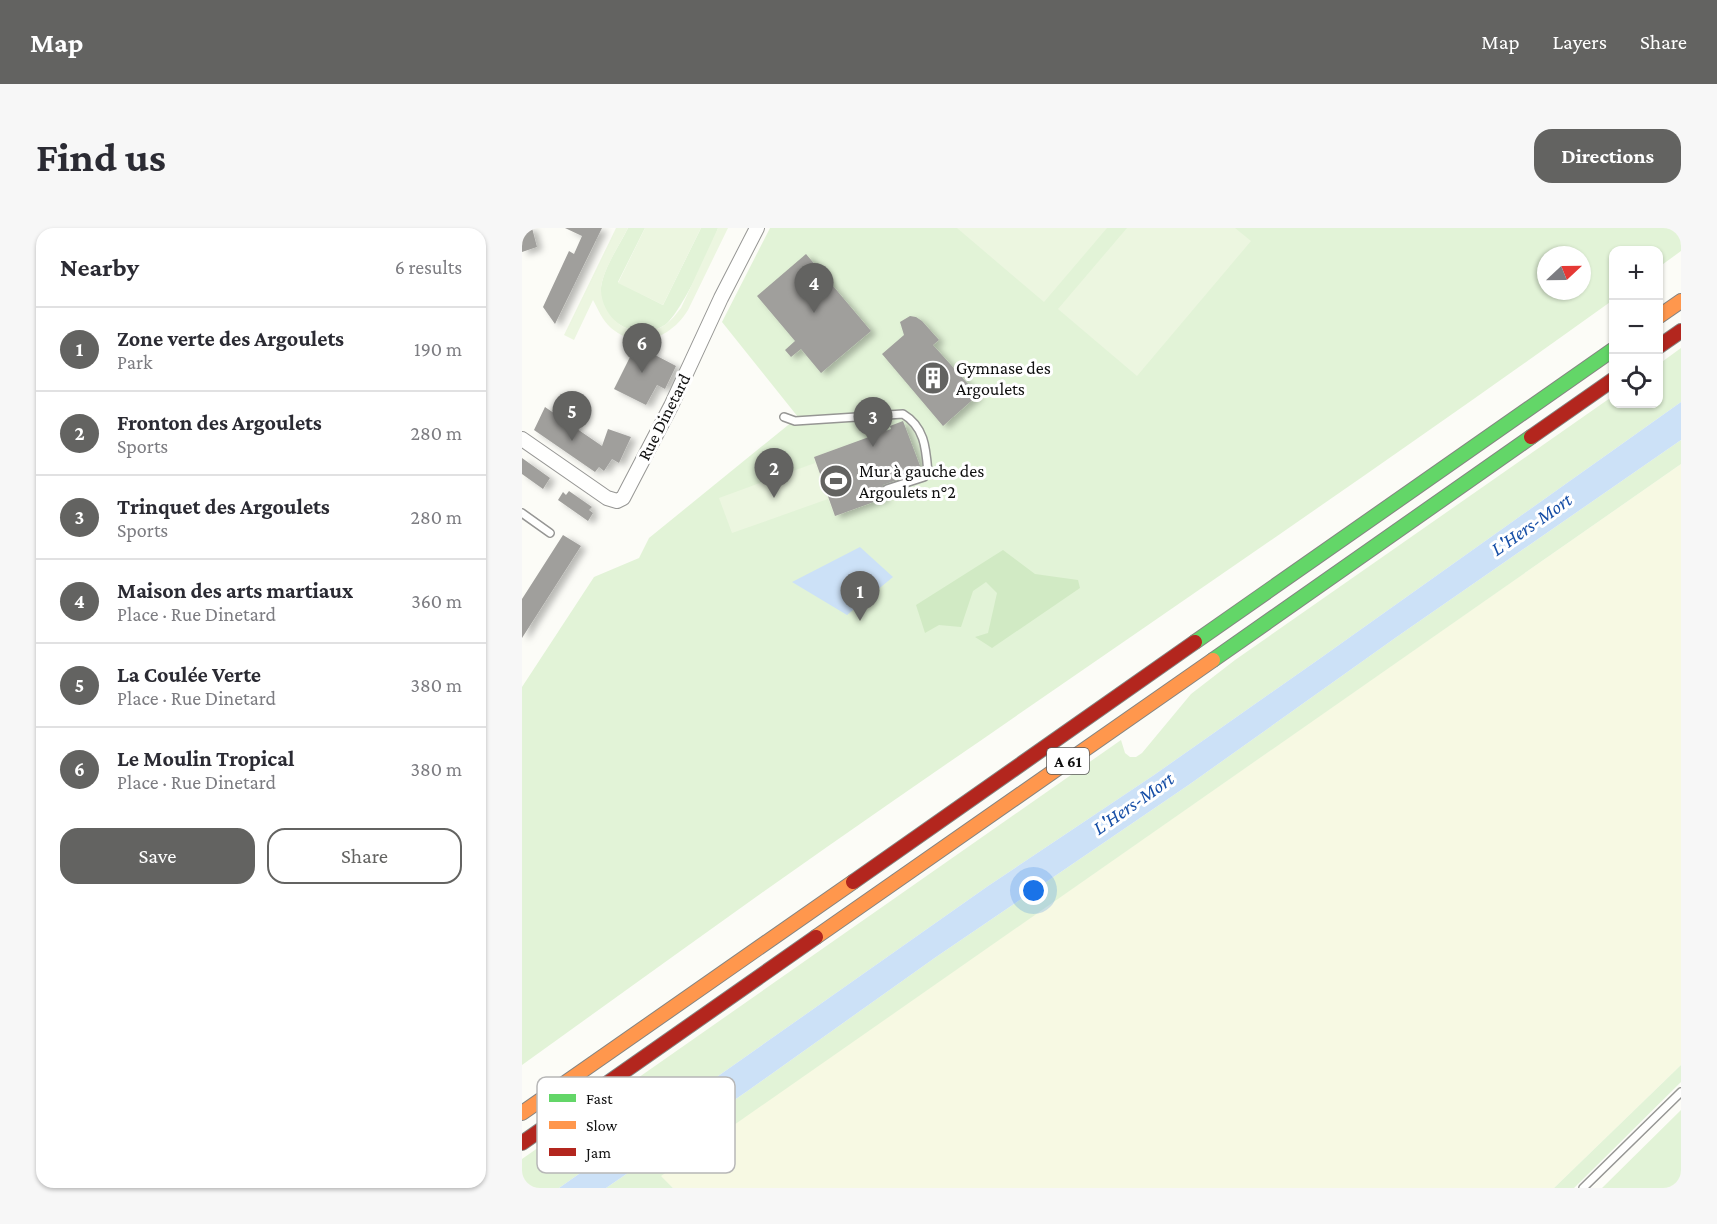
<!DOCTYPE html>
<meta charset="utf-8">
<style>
:root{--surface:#fff;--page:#f7f7f7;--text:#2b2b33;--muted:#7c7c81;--line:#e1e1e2;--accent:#636361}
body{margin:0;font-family:"Crimson Pro",serif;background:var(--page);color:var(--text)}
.controls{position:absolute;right:18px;top:18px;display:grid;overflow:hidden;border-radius:12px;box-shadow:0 2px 4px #0004}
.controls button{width:54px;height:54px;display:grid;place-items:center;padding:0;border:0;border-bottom:2px solid var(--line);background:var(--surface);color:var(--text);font:30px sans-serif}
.compass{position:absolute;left:1015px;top:18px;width:54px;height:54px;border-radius:50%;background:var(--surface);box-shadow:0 2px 4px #0004;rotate:68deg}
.you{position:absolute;left:512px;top:663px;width:21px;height:21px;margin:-15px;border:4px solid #fff;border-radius:50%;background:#1a73e8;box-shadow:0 0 0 9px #1a73e833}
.badge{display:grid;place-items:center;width:39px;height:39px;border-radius:50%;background:var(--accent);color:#fff;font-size:20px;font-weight:700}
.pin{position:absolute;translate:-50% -50px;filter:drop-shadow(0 2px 3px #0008)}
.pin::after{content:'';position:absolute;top:32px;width:21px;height:18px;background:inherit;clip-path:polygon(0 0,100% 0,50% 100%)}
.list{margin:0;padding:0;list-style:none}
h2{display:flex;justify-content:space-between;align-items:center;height:78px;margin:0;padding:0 24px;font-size:26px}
h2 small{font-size:20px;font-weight:400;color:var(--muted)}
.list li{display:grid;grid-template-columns:39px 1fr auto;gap:18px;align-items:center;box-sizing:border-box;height:84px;padding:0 24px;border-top:2px solid var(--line)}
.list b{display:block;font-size:22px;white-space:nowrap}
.list p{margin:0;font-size:20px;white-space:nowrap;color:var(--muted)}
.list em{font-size:20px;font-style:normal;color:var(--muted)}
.actions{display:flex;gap:12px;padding:18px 24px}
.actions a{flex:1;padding:14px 0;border:2px solid var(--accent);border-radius:18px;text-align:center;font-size:21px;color:var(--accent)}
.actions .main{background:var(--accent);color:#fff}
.icon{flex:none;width:33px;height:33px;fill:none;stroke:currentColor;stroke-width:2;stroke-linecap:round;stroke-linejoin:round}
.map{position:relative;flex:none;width:1159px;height:960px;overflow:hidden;border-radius:18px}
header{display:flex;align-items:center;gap:36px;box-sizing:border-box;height:84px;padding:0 30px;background:var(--accent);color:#fff}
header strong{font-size:28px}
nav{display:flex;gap:33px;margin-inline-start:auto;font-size:21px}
.intro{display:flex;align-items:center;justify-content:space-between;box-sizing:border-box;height:144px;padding:0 36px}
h1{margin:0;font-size:42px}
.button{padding:15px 27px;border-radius:18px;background:var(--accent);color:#fff;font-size:21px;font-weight:700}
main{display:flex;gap:36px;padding:0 36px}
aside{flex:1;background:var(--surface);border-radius:18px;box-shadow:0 2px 4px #0004}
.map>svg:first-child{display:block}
.farmland{fill:#f7f9e3}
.green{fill:#e2f3d7;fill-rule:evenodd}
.forest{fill:#d1eac4}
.pitch{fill:#ecf6e0}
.water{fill:#cce1f7}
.building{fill:#a09f9c;filter:url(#shadow)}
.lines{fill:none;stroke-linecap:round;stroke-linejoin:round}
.lane-casing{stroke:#969694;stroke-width:10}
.street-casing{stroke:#969694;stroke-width:16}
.fast-casing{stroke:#848481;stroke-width:16}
.slow-casing{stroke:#848481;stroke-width:16}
.jam-casing{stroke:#848481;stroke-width:16}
.lane{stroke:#fffffe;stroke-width:7}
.street{stroke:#fffffe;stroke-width:14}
.fast{stroke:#63d668;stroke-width:14}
.slow{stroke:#ff974d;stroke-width:14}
.jam{stroke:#b3261e;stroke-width:14}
.labels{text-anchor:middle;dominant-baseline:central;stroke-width:6;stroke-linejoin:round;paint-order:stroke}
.shield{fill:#fff;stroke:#585858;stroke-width:1.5}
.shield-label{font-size:16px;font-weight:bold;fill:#101010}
.poi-label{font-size:18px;fill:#101010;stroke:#fff;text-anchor:start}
.street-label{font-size:18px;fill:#101010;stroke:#fff}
.water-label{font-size:20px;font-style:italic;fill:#164ea6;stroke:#fff}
.key{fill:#fff;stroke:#b7b7b7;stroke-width:1.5}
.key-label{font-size:16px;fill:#101010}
</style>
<header>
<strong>Map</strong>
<nav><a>Map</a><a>Layers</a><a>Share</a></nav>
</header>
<div class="intro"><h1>Find us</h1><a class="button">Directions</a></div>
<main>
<aside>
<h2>Nearby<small>6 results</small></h2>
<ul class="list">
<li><span class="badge">1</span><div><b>Zone verte des Argoulets</b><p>Park</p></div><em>190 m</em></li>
<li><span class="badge">2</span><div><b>Fronton des Argoulets</b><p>Sports</p></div><em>280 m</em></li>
<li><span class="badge">3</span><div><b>Trinquet des Argoulets</b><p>Sports</p></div><em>280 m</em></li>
<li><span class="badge">4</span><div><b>Maison des arts martiaux</b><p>Place · Rue Dinetard</p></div><em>360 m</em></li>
<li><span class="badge">5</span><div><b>La Coulée Verte</b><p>Place · Rue Dinetard</p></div><em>380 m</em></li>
<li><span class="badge">6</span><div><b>Le Moulin Tropical</b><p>Place · Rue Dinetard</p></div><em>380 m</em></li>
</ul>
<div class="actions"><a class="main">Save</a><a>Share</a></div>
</aside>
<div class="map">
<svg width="1159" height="960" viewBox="0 0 1159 960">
<defs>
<filter id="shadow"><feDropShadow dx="5.5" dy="3" stdDeviation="3" flood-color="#0004"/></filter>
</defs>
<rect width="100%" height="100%" fill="#fcfcf7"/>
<path class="farmland" d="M 1159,236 L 1159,837 L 1032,960 L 151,960 L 138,948 Z"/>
<path class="green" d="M 106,0 L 123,0 L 96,54 L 141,77 L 179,0 L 196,0 C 190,19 158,86 143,97 C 116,115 74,93 79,59 C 82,39 97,18 106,0 Z
M 248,0 L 1159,0 L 1159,23 L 1137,39 L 1136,22 L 1092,22 L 1091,72 C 854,242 612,406 371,573 C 246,659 124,748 0,837 L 0,459 L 72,349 L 117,330 L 127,310 L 276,189 L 200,94 ZM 1024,27 L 1060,27 L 1060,63 L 1024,63 Z
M 1159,120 L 1159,174 L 800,429 L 632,547 L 466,658 L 37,960 L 0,960 L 0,931 L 599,512 L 603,525 L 608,529 L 614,529 L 620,525 L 669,466 L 713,432 L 1091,168 L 1092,176 L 1136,176 L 1137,136 Z
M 1159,212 L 1159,236 L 139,948 L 151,960 L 84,960 L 224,864 L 414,729 L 668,556 L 876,408 Z
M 1159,837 L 1159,854 L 1052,960 L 1032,960 Z
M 1159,882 L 1159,960 L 1080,960 Z"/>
<path class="forest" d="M 481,322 L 513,346 L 556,352 L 558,360 L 470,420 L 453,409 L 466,405 L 475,365 L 464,354 L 451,363 L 439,399 L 417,397 L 403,405 L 394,377 Z"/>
<path class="pitch" d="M 94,0 L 106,0 C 98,16 78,47 79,63 C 81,95 116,115 143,97 C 150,92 154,86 159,80 L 196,0 L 206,0 L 166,82 C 149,110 116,123 89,100 C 80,92 76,81 71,72 L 52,112 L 42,107 Z
M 123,0 L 179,0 L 141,77 L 96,55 Z
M 435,0 L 585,0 L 522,74 Z
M 605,0 L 713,0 L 729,13 L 615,148 L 536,81 Z
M 317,220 L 338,279 L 313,288 L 306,271 L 210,305 L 197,270 L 293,235 L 292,229 Z"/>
<path class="water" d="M 1159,174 L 1159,212 L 876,408 L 668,556 L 414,729 L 224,864 L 84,960 L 37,960 L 466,658 L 632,547 L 800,429 Z
M 338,319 L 371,349 L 325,387 L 270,354 Z"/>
<path class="building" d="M 0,0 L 10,0 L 15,19 L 0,24 Z
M 43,0 L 80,0 L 33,96 L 21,79 L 47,23 L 52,26 L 60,8 Z
M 284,26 L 349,103 L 299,145 L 279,121 L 269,129 L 263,122 L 273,113 L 235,68 Z
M 388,88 L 394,89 L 400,93 L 417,112 L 411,117 L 456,167 L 421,198 L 360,126 L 382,107 L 378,94 Z
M 114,117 L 154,138 L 143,161 L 135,157 L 124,177 L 92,161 Z
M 23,179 L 80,218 L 86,201 L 109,209 L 97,235 L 90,231 L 82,243 L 77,239 L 73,244 L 12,202 Z
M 381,193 L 400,243 L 361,257 L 360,262 L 363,270 L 313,288 L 292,229 L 369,201 L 368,198 Z
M 0,230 L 28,250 L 21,261 L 0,246 Z
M 47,263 L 70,279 L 67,282 L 71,285 L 66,293 L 36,272 L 41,264 L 44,267 Z
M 41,307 L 59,318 L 0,410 L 0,371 Z"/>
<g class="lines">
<g class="lane-casing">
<path id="lane" d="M 262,189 L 273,193 L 381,186 C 403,199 404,221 406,245 L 402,249 L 365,261
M 0,285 L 28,305
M 1061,960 L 1159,864"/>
</g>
<g class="street-casing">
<path id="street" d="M 0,211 L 85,270 L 95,273 L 101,270 L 149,178 L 199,70 L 235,0"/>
</g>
<g class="fast-casing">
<path id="fast" d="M 673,414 L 1092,121
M 691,432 L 1009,209"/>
</g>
<g class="slow-casing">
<path id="slow" d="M 1136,89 L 1159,73
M 294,709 L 691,432
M 0,885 L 331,654"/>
</g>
<g class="jam-casing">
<path id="jam" d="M 1136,119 L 1159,103
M 1009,209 L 1092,151
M 331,654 L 673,414
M 0,915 L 294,709"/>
</g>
<use href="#lane" class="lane"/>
<use href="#street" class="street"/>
<use href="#fast" class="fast"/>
<use href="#slow" class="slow"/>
<use href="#jam" class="jam"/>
</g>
<defs>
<g id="building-disc" transform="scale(1.725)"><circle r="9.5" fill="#636361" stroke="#fff"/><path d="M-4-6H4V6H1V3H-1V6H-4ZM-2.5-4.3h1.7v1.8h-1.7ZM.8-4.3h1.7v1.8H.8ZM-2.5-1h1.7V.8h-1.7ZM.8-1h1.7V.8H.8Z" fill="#fff"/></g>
<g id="stadium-disc" transform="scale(1.725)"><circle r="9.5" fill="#636361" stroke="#fff"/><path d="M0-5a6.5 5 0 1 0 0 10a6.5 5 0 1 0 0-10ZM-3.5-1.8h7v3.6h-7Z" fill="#fff"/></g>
</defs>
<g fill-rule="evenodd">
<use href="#building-disc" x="411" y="150"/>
<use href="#stadium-disc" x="314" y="253"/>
</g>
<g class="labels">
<rect class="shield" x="525" y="520" width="42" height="26" rx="4.5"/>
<g class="shield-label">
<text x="546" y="533">A 61</text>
</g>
<g class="poi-label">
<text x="434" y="140">Gymnase des<tspan x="434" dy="21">Argoulets</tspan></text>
<text x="337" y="243">Mur à gauche des<tspan x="337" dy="21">Argoulets n°2</tspan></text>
</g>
<g class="street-label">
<text transform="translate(142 189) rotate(-63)">Rue Dinetard</text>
</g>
<g class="water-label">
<text transform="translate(1009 296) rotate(-35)">L'Hers-Mort</text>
<text transform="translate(611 575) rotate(-35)">L'Hers-Mort</text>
</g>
</g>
<rect x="15" y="849" width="198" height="96" rx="9" class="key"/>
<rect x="27" y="866" width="27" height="8" fill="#63d668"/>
<rect x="27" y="893" width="27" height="8" fill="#ff974d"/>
<rect x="27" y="920" width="27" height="8" fill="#b3261e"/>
<g class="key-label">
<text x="64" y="876">Fast</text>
<text x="64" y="903">Slow</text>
<text x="64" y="930">Jam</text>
</g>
</svg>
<div class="controls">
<button>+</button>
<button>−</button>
<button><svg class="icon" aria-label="locate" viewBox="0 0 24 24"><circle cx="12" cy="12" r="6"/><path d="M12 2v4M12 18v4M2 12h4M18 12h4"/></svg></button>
</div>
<svg class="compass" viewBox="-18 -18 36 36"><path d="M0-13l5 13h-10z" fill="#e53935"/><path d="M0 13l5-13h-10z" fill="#7c7c81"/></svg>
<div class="you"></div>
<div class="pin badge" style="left:338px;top:393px">1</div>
<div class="pin badge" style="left:252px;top:270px">2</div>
<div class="pin badge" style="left:351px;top:219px">3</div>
<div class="pin badge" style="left:292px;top:85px">4</div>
<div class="pin badge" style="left:50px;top:213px">5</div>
<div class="pin badge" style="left:120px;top:145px">6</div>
</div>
</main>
